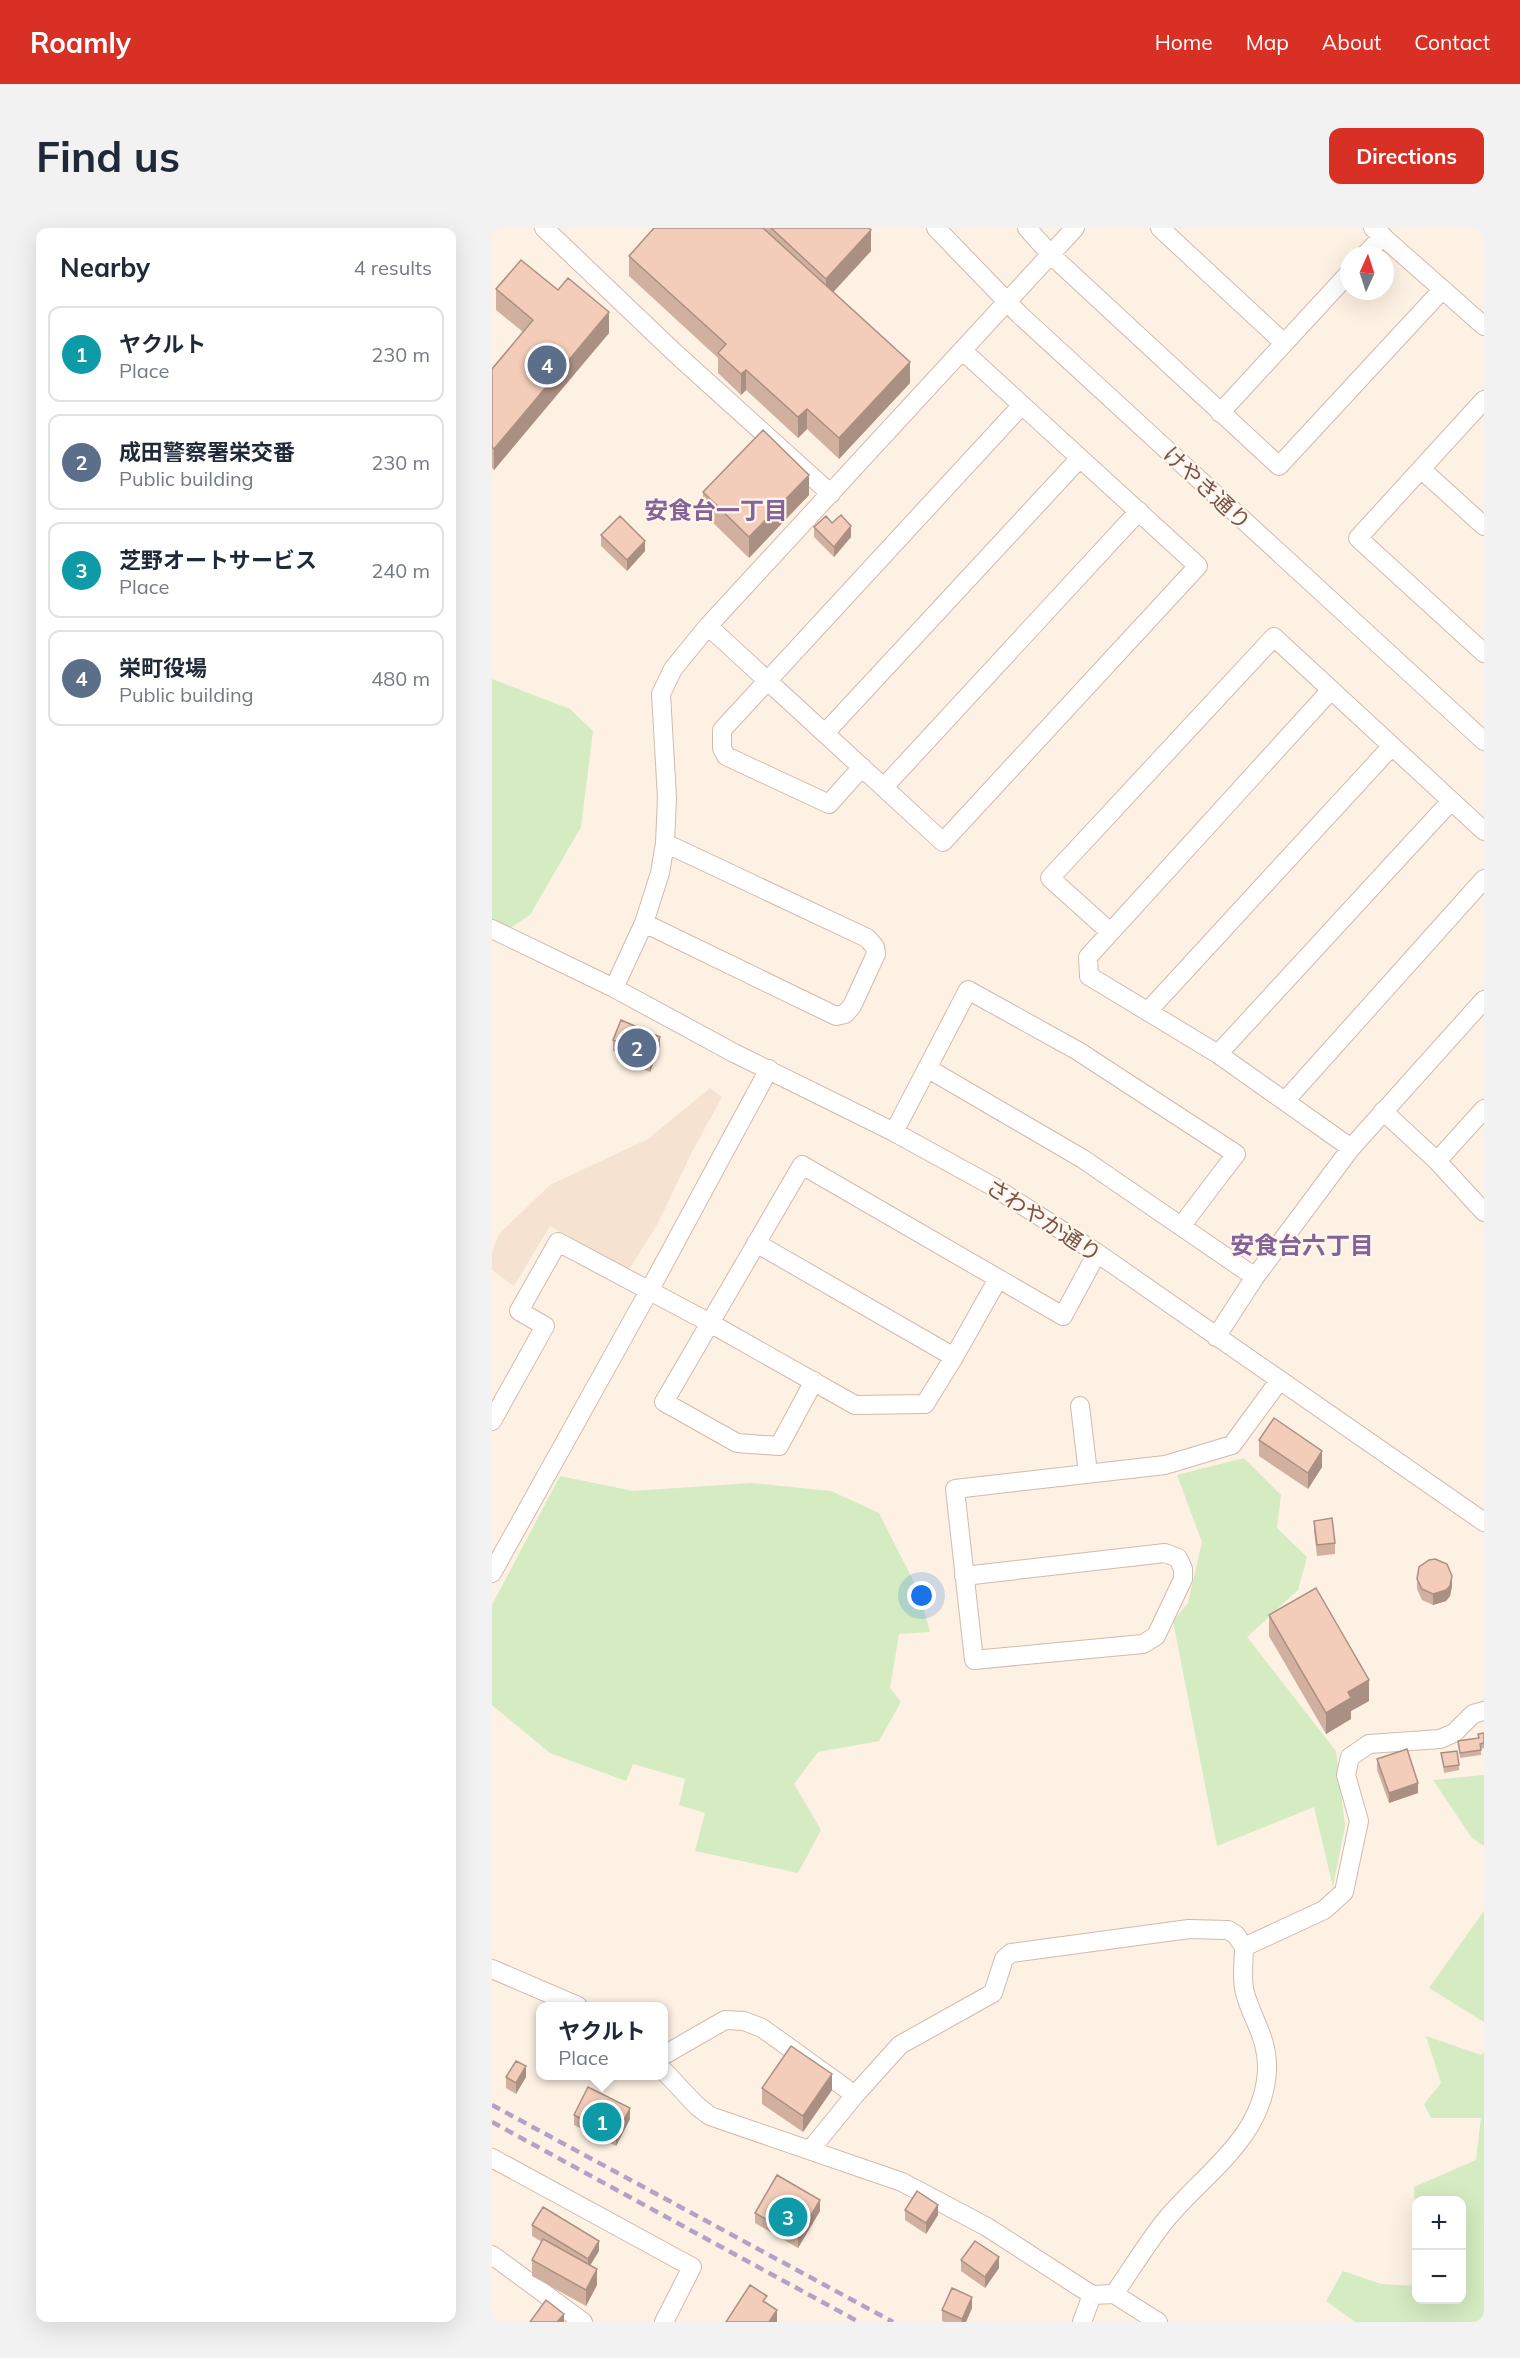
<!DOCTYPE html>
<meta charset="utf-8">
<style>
:root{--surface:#fff;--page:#f2f2f3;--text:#1f2937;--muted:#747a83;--line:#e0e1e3;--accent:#d93025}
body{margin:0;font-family:Mulish,"Noto Sans JP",sans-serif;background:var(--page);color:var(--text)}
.controls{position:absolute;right:18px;bottom:18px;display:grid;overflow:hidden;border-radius:12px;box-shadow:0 6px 24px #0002}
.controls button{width:54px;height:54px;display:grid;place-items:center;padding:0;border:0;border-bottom:2px solid var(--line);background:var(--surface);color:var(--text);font:30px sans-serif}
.compass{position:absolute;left:848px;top:18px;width:54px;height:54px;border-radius:50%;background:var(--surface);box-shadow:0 6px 24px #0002;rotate:3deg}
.you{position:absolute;left:430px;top:1368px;width:21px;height:21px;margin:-15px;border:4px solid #fff;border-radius:50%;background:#1a73e8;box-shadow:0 0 0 9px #1a73e833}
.badge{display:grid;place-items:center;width:39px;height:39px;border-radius:50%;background:var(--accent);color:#fff;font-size:20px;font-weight:700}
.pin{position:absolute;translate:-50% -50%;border:3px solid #fff;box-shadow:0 2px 6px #0006}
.popup{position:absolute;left:44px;top:1774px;width:132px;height:78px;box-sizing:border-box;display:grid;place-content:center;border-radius:12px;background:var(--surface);filter:drop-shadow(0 2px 4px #0005);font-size:20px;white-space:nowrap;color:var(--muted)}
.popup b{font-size:22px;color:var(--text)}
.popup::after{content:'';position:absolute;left:50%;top:100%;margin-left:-12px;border:12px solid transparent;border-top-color:var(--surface)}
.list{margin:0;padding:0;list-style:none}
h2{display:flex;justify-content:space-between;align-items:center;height:78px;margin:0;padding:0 24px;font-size:26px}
h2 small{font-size:20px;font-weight:400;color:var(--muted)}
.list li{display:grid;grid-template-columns:39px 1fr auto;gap:18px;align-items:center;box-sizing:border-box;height:96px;margin:0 12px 12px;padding:0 12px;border:2px solid var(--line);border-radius:12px}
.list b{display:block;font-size:22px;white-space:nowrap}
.list p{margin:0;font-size:20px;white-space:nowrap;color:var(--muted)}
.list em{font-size:20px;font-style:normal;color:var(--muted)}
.map{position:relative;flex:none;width:992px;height:2094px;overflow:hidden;border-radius:12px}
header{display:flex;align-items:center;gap:36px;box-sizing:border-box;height:84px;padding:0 30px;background:var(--accent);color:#fff}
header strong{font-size:28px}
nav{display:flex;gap:33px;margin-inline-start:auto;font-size:21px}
.intro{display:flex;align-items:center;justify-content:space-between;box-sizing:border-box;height:144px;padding:0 36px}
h1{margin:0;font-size:42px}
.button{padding:15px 27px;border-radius:12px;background:var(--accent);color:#fff;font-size:21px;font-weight:700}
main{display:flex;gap:36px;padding:0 36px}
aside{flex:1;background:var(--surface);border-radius:12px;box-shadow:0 6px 24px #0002}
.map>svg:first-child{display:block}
.residential{fill:#f5e2d1}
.green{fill:#d5ebc1}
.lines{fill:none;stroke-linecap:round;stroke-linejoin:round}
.minor-casing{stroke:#d1baac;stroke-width:20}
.minor{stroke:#fff;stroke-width:18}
.rail{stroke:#b3a1c7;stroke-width:4.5;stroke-dasharray:9 6;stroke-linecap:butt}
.wall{fill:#d1b0a0}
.shaded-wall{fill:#aa9082}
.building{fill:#f3cdba;stroke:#aa9082;stroke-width:1.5}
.labels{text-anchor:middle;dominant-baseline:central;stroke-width:4.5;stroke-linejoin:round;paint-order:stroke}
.street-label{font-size:22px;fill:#765548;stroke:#fff5ea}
.neighbourhood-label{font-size:24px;font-weight:bold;fill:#84639a;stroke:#fff5ea}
</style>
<header>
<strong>Roamly</strong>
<nav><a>Home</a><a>Map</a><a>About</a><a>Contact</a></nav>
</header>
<div class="intro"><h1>Find us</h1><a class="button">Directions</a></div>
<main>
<aside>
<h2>Nearby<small>4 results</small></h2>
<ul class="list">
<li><span class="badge" style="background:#0f9aa8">1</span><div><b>ヤクルト</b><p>Place</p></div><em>230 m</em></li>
<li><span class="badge" style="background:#5c6f8a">2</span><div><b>成田警察署栄交番</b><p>Public building</p></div><em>230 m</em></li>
<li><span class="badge" style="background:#0f9aa8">3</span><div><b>芝野オートサービス</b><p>Place</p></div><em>240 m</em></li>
<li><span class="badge" style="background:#5c6f8a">4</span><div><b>栄町役場</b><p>Public building</p></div><em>480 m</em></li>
</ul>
</aside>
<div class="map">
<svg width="992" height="2094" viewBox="0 0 992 2094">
<rect width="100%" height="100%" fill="#fdf1e3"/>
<path class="residential" d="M 218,860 L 230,869 L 200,924 L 165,997 L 136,1043 L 58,998 L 22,1058 L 0,1042 L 0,1024 L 7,1006 L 58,957 L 156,911 Z"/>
<path class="green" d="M 0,451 L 78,481 L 101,503 L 89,599 L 38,687 L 0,712 Z
M 752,1230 L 789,1267 L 785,1300 L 815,1329 L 806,1362 L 755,1409 L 844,1523 L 853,1598 L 841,1659 L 822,1579 L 725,1618 L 681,1393 L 696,1375 L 710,1314 L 685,1247 Z
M 68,1248 L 141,1263 L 259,1255 L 339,1263 L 387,1285 L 427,1364 L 438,1404 L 407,1406 L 398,1460 L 409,1474 L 387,1513 L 326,1524 L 302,1556 L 329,1602 L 306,1645 L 203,1623 L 213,1585 L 187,1577 L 193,1551 L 141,1536 L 134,1553 L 58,1525 L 0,1477 L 0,1377 Z
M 992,1547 L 992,1618 L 980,1610 L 941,1552 Z
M 992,1683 L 992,1794 L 937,1760 Z
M 934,1808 L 989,1827 L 992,1824 L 992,2094 L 863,2094 L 834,2073 L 851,2043 L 889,2056 L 924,2058 L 924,2072 L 970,2072 L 970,1972 L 924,1972 L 924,1994 L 923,1994 L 922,1959 L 984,1932 L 989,1890 L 939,1890 L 932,1876 L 949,1855 Z"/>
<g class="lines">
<g class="minor-casing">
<path id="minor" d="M 52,0 L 183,125 L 339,266
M 444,0 L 528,87 L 992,513
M 535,0 L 559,27 L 787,238 L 950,62
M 668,0 L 792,115
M 881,0 L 992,98
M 873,27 L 891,8
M 992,172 L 866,310 L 992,425
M 728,185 L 857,45
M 929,241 L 992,298
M 216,398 L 451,614 L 706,338 L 471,123
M 838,463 L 596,729 L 597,748 L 726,826 L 859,920
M 333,505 L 588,230
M 370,539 L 337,576 L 234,528 L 230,520 L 230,502 L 530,177
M 392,559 L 647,283
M 152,695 L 344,788 L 353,786 L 360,778 L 384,726 L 383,719 L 375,710 L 173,615
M 0,701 L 122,760 L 242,825 L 402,904 L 502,959 L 605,1025 L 992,1294
M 618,704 L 558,650 L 782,409 L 992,603
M 122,760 L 152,695 L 168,645 L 173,615 L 175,570 L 169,466 L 181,441 L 216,398 L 583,0
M 656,783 L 899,519
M 726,826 L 959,573
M 435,840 L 591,931 L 763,1049
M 793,873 L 992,651
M 891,883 L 945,933 L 992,984
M 402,904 L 476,762 L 586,823 L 744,926 L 690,997
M 945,933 L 992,881
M 264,1015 L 462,1129
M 724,1109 L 763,1049 L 859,920 L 992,772
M 322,1153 L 287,1218 L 245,1215 L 172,1174 L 310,937 L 571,1088 L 605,1025
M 588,1178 L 596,1245
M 0,1193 L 53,1098 L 27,1083 L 66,1014 L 218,1095 L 363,1177 L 433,1176 L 462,1129 L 506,1051
M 0,1345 L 157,1063 L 277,841
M 472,1348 L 673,1325 L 686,1330 L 691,1341 L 691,1351 L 664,1408 L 651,1416 L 482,1432 L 463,1261 L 673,1237 L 740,1217 L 787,1153
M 0,1741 L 86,1778
M 172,1827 L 233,1792 L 252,1793 L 270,1800 L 363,1867
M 172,1843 L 205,1878 L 218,1888 L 410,1954 L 495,1999 L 600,2067 L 622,2066 L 666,2094
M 319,1921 L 363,1867 L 408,1817 L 501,1765 L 512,1731 L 519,1725 L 697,1701 L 736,1702 L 744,1707 L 752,1719
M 0,1930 L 200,2039 L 172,2094
M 0,2027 L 91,2094
M 622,2066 C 639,2042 654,2017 672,1994 C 711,1946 771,1911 775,1843 C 776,1809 761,1794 753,1765 C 749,1751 752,1733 752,1719 L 832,1682 L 852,1664 L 867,1593 L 854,1547 L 858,1529 L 877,1516 L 948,1511 L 962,1505 L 981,1486 L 992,1483
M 590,2094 L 600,2067"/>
</g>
<use href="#minor" class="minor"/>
<path class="rail" d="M 0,1877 L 401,2094
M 0,1894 L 367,2094"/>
</g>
<path class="wall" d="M 162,0 L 377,0 L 379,23 L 341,64 L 418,155 L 347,231 L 315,201 L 306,210 L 254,162 L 249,167 L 226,145 L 226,130 L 137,48 L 137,28 Z
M 4,61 L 117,105 L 2,242 L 0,240 L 0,141 L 31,104 L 4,82 Z
M 211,264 L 317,267 L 257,330 L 211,285 Z
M 340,295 L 359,309 L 342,329 L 322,309 L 322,299 Z
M 109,307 L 153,323 L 135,343 L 109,318 Z
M 121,812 L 168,819 L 158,844 L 144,838 L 144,832 L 121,823 Z
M 767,1212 L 830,1239 L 816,1261 L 767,1228 Z
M 822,1293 L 843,1315 L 843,1326 L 825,1328 L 822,1303 Z
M 925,1351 L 960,1358 L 958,1368 L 954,1373 L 941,1377 L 930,1372 L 925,1361 Z
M 777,1387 L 877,1473 L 859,1483 L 859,1491 L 834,1506 L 777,1408 Z
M 992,1505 L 992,1520 L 989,1521 L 989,1527 L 968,1530 L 966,1513 L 986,1510 L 986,1506 Z
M 949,1525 L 967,1537 L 967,1542 L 952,1545 Z
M 885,1531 L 926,1565 L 897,1575 L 885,1542 Z
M 14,1849 L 34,1849 L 24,1866 L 14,1860 Z
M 270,1860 L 340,1862 L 311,1904 L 270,1876 Z
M 82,1887 L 138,1891 L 124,1918 L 82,1897 Z
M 413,1982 L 446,1987 L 434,2006 L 413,1992 Z
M 328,1983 L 306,2020 L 263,1995 L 263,1985 Z
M 40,1997 L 107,2023 L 98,2037 L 105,2057 L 94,2078 L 40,2048 L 40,2032 L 50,2014 L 40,2008 Z
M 469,2032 L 507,2040 L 493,2060 L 469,2043 Z
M 480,2080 L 474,2094 L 453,2094 L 450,2093 L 450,2082 Z"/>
<path class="shaded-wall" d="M 379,2 L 379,23 L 334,72 L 334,51 Z
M 117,84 L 117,105 L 2,242 L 2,221 Z
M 418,134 L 418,155 L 347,231 L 347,210 Z
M 254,142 L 254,162 L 249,167 L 249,146 Z
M 315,181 L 315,201 L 306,210 L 306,189 Z
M 317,247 L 317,267 L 257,330 L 257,309 Z
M 359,298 L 359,309 L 342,329 L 342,319 Z
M 153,313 L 153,323 L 135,343 L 135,332 Z
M 168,809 L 168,819 L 158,844 L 158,833 Z
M 830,1223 L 830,1239 L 816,1261 L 816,1245 Z
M 960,1348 L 960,1358 L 958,1368 L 954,1373 L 941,1377 L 941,1366 Z
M 877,1452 L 877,1473 L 859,1483 L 859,1491 L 834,1506 L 834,1485 L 856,1464 Z
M 926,1555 L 926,1565 L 897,1575 L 897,1565 Z
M 34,1838 L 34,1849 L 24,1866 L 24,1855 Z
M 340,1846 L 340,1862 L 311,1904 L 311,1888 Z
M 138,1880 L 138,1891 L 124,1918 L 124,1908 Z
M 328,1972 L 328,1983 L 306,2020 L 306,2009 Z
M 446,1977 L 446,1987 L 434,2006 L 434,1995 Z
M 107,2013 L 107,2023 L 96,2041 L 96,2031 Z
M 507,2029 L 507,2040 L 493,2060 L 493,2049 Z
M 105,2041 L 105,2057 L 94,2078 L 94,2062 Z
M 480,2069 L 480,2080 L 474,2094 L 470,2094 L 470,2091 Z
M 285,2082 L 285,2094 L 277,2094 Z
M 72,2086 L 72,2094 L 65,2094 Z"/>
<path class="building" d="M 162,0 L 271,0 L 418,134 L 347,210 L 315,181 L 306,189 L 254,142 L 249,146 L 226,125 L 234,116 L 137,28 Z
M 279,0 L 377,0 L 379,2 L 334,51 Z
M 29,32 L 66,62 L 76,50 L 117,84 L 2,221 L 0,219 L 0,141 L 41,92 L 4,61 Z
M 271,202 L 317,247 L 257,309 L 211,264 Z
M 349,287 L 359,298 L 342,319 L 322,299 L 334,288 L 340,295 Z
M 128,288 L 153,313 L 135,332 L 109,307 Z
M 129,792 L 168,809 L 158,833 L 144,827 L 145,823 L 121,812 Z
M 782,1190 L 830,1223 L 816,1245 L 767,1212 Z
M 840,1290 L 843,1315 L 825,1317 L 822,1293 Z
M 943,1331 L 955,1336 L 960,1348 L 958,1358 L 954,1362 L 941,1366 L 930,1361 L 925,1351 L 927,1339 L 937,1332 Z
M 824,1360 L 877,1452 L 856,1464 L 859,1470 L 834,1485 L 777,1387 Z
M 992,1505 L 992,1515 L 988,1516 L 989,1522 L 968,1525 L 966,1513 L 987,1510 L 986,1506 Z
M 915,1521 L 926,1555 L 897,1565 L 885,1531 Z
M 965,1523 L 967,1537 L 952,1539 L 949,1525 Z
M 299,1818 L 340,1846 L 311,1888 L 270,1860 Z
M 24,1833 L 34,1838 L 24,1855 L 14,1849 Z
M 96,1859 L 138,1880 L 124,1908 L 82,1887 Z
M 285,1947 L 328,1972 L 306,2009 L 263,1985 Z
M 425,1963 L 446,1977 L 434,1995 L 413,1982 Z
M 51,1979 L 107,2013 L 96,2031 L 40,1997 Z
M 51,2011 L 105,2041 L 94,2062 L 40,2032 Z
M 483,2013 L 507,2029 L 493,2049 L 469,2032 Z
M 258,2057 L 275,2068 L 271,2073 L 285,2082 L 277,2094 L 234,2094 Z
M 460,2060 L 480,2069 L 470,2091 L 450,2082 Z
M 54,2072 L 72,2086 L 65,2094 L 38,2094 Z"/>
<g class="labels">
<g class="street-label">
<text transform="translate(715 260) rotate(43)">けやき通り</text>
<text transform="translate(552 992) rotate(33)">さわやか通り</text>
</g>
<g class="neighbourhood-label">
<text x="224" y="282">安食台一丁目</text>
<text x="810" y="1017">安食台六丁目</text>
</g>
</g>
</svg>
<div class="controls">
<button>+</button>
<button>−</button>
</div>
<svg class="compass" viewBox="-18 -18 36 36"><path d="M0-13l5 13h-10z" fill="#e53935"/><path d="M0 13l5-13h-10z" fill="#747a83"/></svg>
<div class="you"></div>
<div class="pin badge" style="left:110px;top:1894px;background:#0f9aa8">1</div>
<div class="popup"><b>ヤクルト</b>Place</div>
<div class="pin badge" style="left:145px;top:820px;background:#5c6f8a">2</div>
<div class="pin badge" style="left:296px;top:1989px;background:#0f9aa8">3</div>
<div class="pin badge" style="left:55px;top:137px;background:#5c6f8a">4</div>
</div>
</main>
